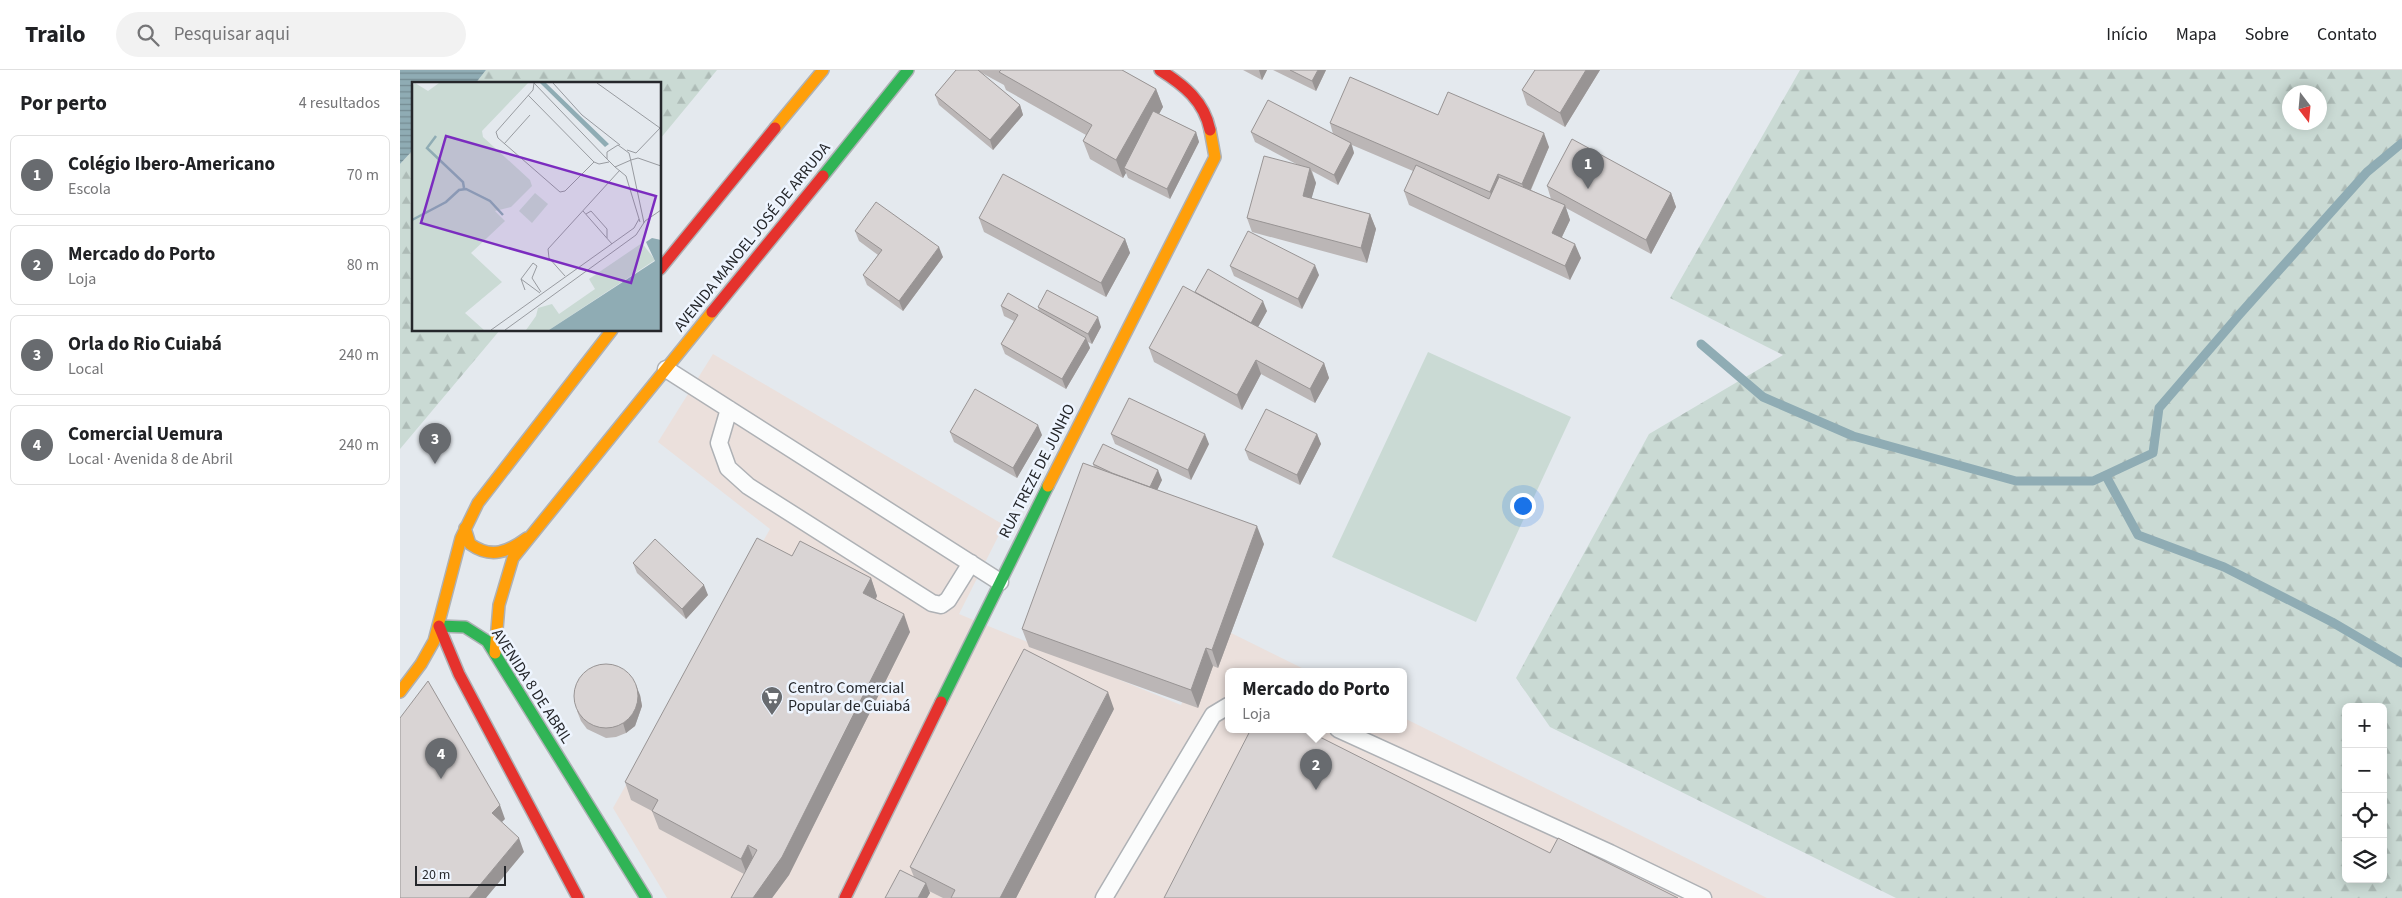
<!DOCTYPE html>
<html lang="pt">
<meta charset="utf-8">
<style>
:root{--surface:#fff;--page:#f2f2f2;--text:#202124;--muted:#757577;--line:#e0e0e0;--accent:#686b6f}
body{margin:0;font-family:"Source Sans 3",sans-serif;background:var(--page);color:var(--text)}
.controls{position:absolute;right:15px;bottom:15px;display:grid;overflow:hidden;border-radius:8px;box-shadow:0 2px 12px #0003}
.controls button{width:45px;height:45px;display:grid;place-items:center;padding:0;border:0;border-bottom:1px solid var(--line);background:var(--surface);color:var(--text);font:25px sans-serif}
.compass{position:absolute;left:1882px;top:15px;width:45px;height:45px;border-radius:50%;background:var(--surface);box-shadow:0 2px 12px #0003;rotate:164deg}
.scale{position:absolute;left:15px;bottom:12px;width:91px;box-sizing:border-box;padding-left:5px;border:2px solid #25272b;border-top:0;font-size:14px;line-height:18px;white-space:nowrap;color:#25272b;-webkit-text-stroke:4px #eef5ff;paint-order:stroke}
.you{position:absolute;left:1122px;top:435px;width:18px;height:18px;margin:-12px;border:4px solid #fff;border-radius:50%;background:#1a73e8;box-shadow:0 0 0 8px #1a73e833}
.badge{display:grid;place-items:center;width:32px;height:32px;border-radius:50%;background:var(--accent);color:#fff;font-size:16px;font-weight:700}
.pin{position:absolute;translate:-50% -41px;filter:drop-shadow(0 1px 2px #0008)}
.pin::after{content:'';position:absolute;top:26px;width:18px;height:15px;background:inherit;clip-path:polygon(0 0,100% 0,50% 100%)}
.popup{position:absolute;left:825px;top:598px;width:182px;height:65px;box-sizing:border-box;display:grid;place-content:center;border-radius:8px;background:var(--surface);filter:drop-shadow(0 1px 4px #0005);font-size:16px;white-space:nowrap;color:var(--muted)}
.popup b{font-size:19px;color:var(--text)}
.popup::after{content:'';position:absolute;left:50%;top:100%;margin-left:-10px;border:10px solid transparent;border-top-color:var(--surface)}
.list{margin:0;padding:0;list-style:none}
h2{display:flex;justify-content:space-between;align-items:center;height:65px;margin:0;padding:0 20px;font-size:21px}
h2 small{font-size:16px;font-weight:400;color:var(--muted)}
.list li{display:grid;grid-template-columns:32px 1fr auto;gap:15px;align-items:center;box-sizing:border-box;height:80px;margin:0 10px 10px;padding:0 10px;border:1px solid var(--line);border-radius:8px}
.list b{display:block;font-size:19px;white-space:nowrap}
.list p{margin:0;font-size:16px;white-space:nowrap;color:var(--muted)}
.list em{font-size:16px;font-style:normal;color:var(--muted)}
.icon{flex:none;width:28px;height:28px;fill:none;stroke:currentColor;stroke-width:2;stroke-linecap:round;stroke-linejoin:round}
.map{position:relative;flex:none;width:2002px;height:828px;overflow:hidden}
header{display:flex;align-items:center;gap:30px;box-sizing:border-box;height:70px;padding:0 25px;background:var(--surface);border-bottom:1px solid var(--line)}
header strong{font-size:24px}
nav{display:flex;gap:28px;margin-inline-start:auto;font-size:18px}
.search{width:350px;height:45px;background:var(--page);display:flex;align-items:center;gap:12px;box-sizing:border-box;padding:0 18px;border-radius:28px;color:var(--muted);font-size:19px}
main{display:flex}
aside{flex:1;background:var(--surface)}
.map>svg:first-child{display:block}
.commercial{fill:#ebe0dc}
.forest{fill:url(#forest-firs);fill-rule:evenodd}
.pitch{fill:#cadad4}
.water{fill:url(#water-rules)}
.lines{fill:none;stroke-linecap:round;stroke-linejoin:round}
.stream{stroke:#8facb4;stroke-width:9}
.lane-casing{stroke:#aeb1b5;stroke-width:19}
.fast-casing{stroke:#aeb1b5;stroke-width:14}
.slow-casing{stroke:#aeb1b5;stroke-width:14}
.jam-casing{stroke:#aeb1b5;stroke-width:14}
.lane{stroke:#fbfcfc;stroke-width:16}
.fast{stroke:#30b455;stroke-width:11}
.slow{stroke:#ff9f0a;stroke-width:11}
.jam{stroke:#e5322d;stroke-width:11}
.wall{fill:#bbb6b6}
.shaded-wall{fill:#989494}
.building{fill:#d9d4d4;stroke:#989494}
.labels{text-anchor:middle;dominant-baseline:central;stroke-width:5;stroke-linejoin:round;paint-order:stroke}
.street-label{font-size:16px;fill:#25272b;stroke:#eef5ff}
.poi-label{font-size:16px;fill:#25272b;stroke:#eef5ff;text-anchor:start}
.inset-river{fill:none;stroke:#8facb4;stroke-width:2.5}
.inset-road{fill:none;stroke:#989ba0;stroke-width:1}
.view{fill:#7b2cbf;fill-opacity:0.15;stroke:#7b2cbf;stroke-width:2.5}
.inset-edge{fill:none;stroke:#25272b;stroke-width:2.5}
</style>
<header>
<strong>Trailo</strong>
<div class="search"><svg class="icon" aria-label="search" viewBox="0 0 24 24"><circle cx="10" cy="10" r="6"/><path d="M15 15l6 6"/></svg>Pesquisar aqui</div>
<nav><a>Início</a><a>Mapa</a><a>Sobre</a><a>Contato</a></nav>
</header>
<main>
<aside>
<h2>Por perto<small>4 resultados</small></h2>
<ul class="list">
<li><span class="badge">1</span><div><b>Colégio Ibero-Americano</b><p>Escola</p></div><em>70 m</em></li>
<li><span class="badge">2</span><div><b>Mercado do Porto</b><p>Loja</p></div><em>80 m</em></li>
<li><span class="badge">3</span><div><b>Orla do Rio Cuiabá</b><p>Local</p></div><em>240 m</em></li>
<li><span class="badge">4</span><div><b>Comercial Uemura</b><p>Local · Avenida 8 de Abril</p></div><em>240 m</em></li>
</ul>
</aside>
<div class="map">
<svg width="2002" height="828" viewBox="0 0 2002 828">
<defs>
<pattern id="forest-firs" width="22" height="20" patternUnits="userSpaceOnUse" patternTransform="scale(1.25)"><rect width="22" height="20" fill="#cadad4"/><path d="M5 1l3.5 6h-7zM16 11l3.5 6h-7z" fill="#adbbb6"/></pattern>
<pattern id="water-rules" width="6" height="5" patternUnits="userSpaceOnUse" patternTransform="scale(1.25)"><rect width="6" height="5" fill="#8facb4"/><path d="M0 2.5h6" fill="none" stroke="#758c93"/></pattern>
</defs>
<rect width="100%" height="100%" fill="#e4e9ee"/>
<path class="commercial" d="M 313,284 L 604,455 L 559,544 L 781,635 L 813,554 L 908,601 L 828,601 L 828,659 L 1004,659 L 1004,648 L 1367,828 L 267,828 L 213,738 L 370,459 L 258,372 Z"/>
<path class="forest" d="M 86,0 L 317,0 L 260,69 L 260,14 L 75,14 Z
M 1400,0 L 2002,0 L 2002,828 L 1496,828 L 1150,657 L 1116,608 L 1249,364 L 1383,285 L 1270,228 ZM 1920,22 L 1920,52 L 1890,52 L 1890,22 ZM 1946,637 L 1983,637 L 1983,809 L 1946,809 Z
M 14,79 L 14,260 L 100,260 L 0,379 L 0,94 Z"/>
<path class="pitch" d="M 1028,282 L 1171,347 L 1076,552 L 932,487 Z"/>
<path class="water" d="M 0,0 L 86,0 L 75,14 L 14,14 L 14,79 L 0,94 Z"/>
<g class="lines">
<path class="stream" d="M 1301,274 L 1363,327 L 1453,366 L 1616,411 L 1693,411 L 1753,383 L 1759,338 L 1839,245 L 1967,102 L 2002,73
M 1706,406 L 1738,465 L 1824,497 L 1932,552 L 2002,593"/>
<g class="lane-casing">
<path id="lane" d="M 266,299 L 600,512
M 329,339 L 319,373 L 328,398 L 348,416 L 532,533 L 541,535 L 548,530 L 571,493
M 938,659 L 1210,783 L 1303,828
M 704,828 L 813,645 L 828,636"/>
</g>
<g class="fast-casing">
<path id="fast" d="M 423,106 L 508,0
M 39,556 L 65,557 L 87,571 L 246,828
M 541,632 L 648,416"/>
</g>
<g class="slow-casing">
<path id="slow" d="M 375,58 L 423,0
M 648,416 L 815,87 L 810,60
M 65,458 L 70,474 C 91,489 108,482 127,468
M 95,583 L 99,535 L 113,488 L 312,242
M 0,622 L 21,594 L 34,571 L 61,468 L 78,433 L 212,260"/>
</g>
<g class="jam-casing">
<path id="jam" d="M 760,0 C 784,15 804,31 810,60
M 260,199 L 375,58
M 312,242 L 423,106
M 39,556 L 59,604 L 178,828
M 445,828 L 541,632"/>
</g>
<use href="#lane" class="lane"/>
<use href="#fast" class="fast"/>
<use href="#slow" class="slow"/>
<use href="#jam" class="jam"/>
</g>
<path class="wall" d="M 556,0 L 722,0 L 756,19 L 763,37 L 759,44 L 796,62 L 799,72 L 770,129 L 728,108 L 726,103 L 723,108 L 690,89 L 683,71 L 686,65 L 606,20 L 604,15 L 580,2 L 620,35 L 623,45 L 593,80 L 539,35 L 535,25 Z
M 843,0 L 867,0 L 862,10 Z
M 873,0 L 926,0 L 916,21 Z
M 1135,0 L 1200,0 L 1165,57 L 1127,35 L 1122,20 Z
M 1038,45 L 1149,77 L 1131,120 L 1151,129 L 1147,116 L 1271,123 L 1276,137 L 1251,184 L 1166,138 L 1170,150 L 1162,167 L 1181,188 L 1170,210 L 1009,135 L 1004,121 L 1013,101 L 952,75 L 954,83 L 938,115 L 912,101 L 916,113 L 911,129 L 970,144 L 976,159 L 967,193 L 852,162 L 847,148 L 900,96 L 855,72 L 851,62 L 933,64 L 930,53 Z
M 579,148 L 725,169 L 730,183 L 706,227 L 584,162 Z
M 455,161 L 543,187 L 503,241 L 467,215 L 463,205 L 478,185 L 459,171 Z
M 830,196 L 919,205 L 902,239 L 834,206 Z
M 795,222 L 867,241 L 858,257 L 924,293 L 929,308 L 915,333 L 861,304 L 842,340 L 754,292 L 749,278 Z
M 601,236 L 639,241 L 638,237 L 701,257 L 692,274 L 688,272 L 690,278 L 666,319 L 605,284 L 601,274 L 614,251 L 604,246 Z
M 550,362 L 642,365 L 617,408 L 554,372 Z
M 711,364 L 809,374 L 791,410 L 715,374 Z
M 917,364 L 921,374 L 900,415 L 849,390 L 845,380 Z
M 693,394 L 762,410 L 757,420 L 864,474 L 818,598 L 813,596 L 798,638 L 629,577 L 622,559 L 694,397 Z
M 392,486 L 471,508 L 477,526 L 476,529 L 510,562 L 389,805 L 372,828 L 331,828 L 344,804 L 259,759 L 252,741 L 231,730 L 225,712 Z
M 233,493 L 308,525 L 286,549 L 237,503 Z
M 240,625 L 242,636 L 235,656 L 226,663 L 216,667 L 206,668 L 187,659 L 181,651 L 177,641 Z
M 714,639 L 616,828 L 543,828 L 529,821 L 530,823 L 527,828 L 485,828 L 514,807 L 510,797 Z"/>
<path class="shaded-wall" d="M 859,0 L 867,0 L 862,10 Z
M 918,0 L 926,0 L 916,21 L 912,11 Z
M 1186,0 L 1200,0 L 1165,57 L 1160,43 Z
M 756,19 L 763,37 L 727,100 L 724,98 L 726,103 L 723,108 L 716,90 Z
M 620,35 L 623,45 L 593,80 L 590,70 Z
M 796,62 L 799,72 L 770,129 L 767,119 Z
M 1144,63 L 1149,77 L 1127,128 L 1122,114 Z
M 951,73 L 954,83 L 938,115 L 934,105 Z
M 910,98 L 916,113 L 908,141 L 903,126 Z
M 1098,104 L 1103,118 L 1095,136 L 1090,122 Z
M 1271,123 L 1276,137 L 1251,184 L 1246,170 Z
M 1165,135 L 1170,150 L 1157,177 L 1152,163 Z
M 970,144 L 976,159 L 967,193 L 961,178 Z
M 725,169 L 730,183 L 706,227 L 701,213 Z
M 1175,174 L 1181,188 L 1170,210 L 1165,196 Z
M 539,177 L 543,187 L 503,241 L 499,231 Z
M 915,195 L 919,205 L 902,239 L 898,229 Z
M 863,231 L 867,241 L 854,264 L 850,254 Z
M 698,247 L 701,257 L 692,274 L 688,264 Z
M 686,268 L 690,278 L 666,319 L 662,309 Z
M 856,290 L 861,304 L 842,340 L 837,325 Z
M 924,293 L 929,308 L 915,333 L 910,319 Z
M 638,355 L 642,365 L 617,408 L 613,398 Z
M 805,364 L 809,374 L 791,410 L 788,400 Z
M 917,364 L 921,374 L 900,415 L 897,405 Z
M 758,400 L 762,410 L 752,431 L 748,421 Z
M 857,456 L 864,474 L 818,598 L 812,580 Z
M 471,508 L 477,526 L 469,541 L 463,523 Z
M 304,515 L 308,525 L 286,549 L 282,539 Z
M 504,544 L 510,562 L 389,805 L 372,828 L 353,828 Z
M 806,578 L 813,596 L 798,638 L 791,620 Z
M 236,615 L 240,625 L 242,636 L 235,656 L 226,663 L 223,653 Z
M 708,622 L 714,639 L 616,828 L 600,828 Z
M 100,735 L 105,749 L 97,757 L 92,743 Z
M 119,768 L 124,782 L 86,828 L 69,828 Z
M 348,775 L 355,793 L 348,807 L 341,789 Z
M 526,813 L 530,823 L 527,828 L 518,828 Z"/>
<path class="building" d="M 556,0 L 578,0 L 620,35 L 590,70 L 535,25 Z
M 601,0 L 722,0 L 756,19 L 716,90 L 683,71 L 692,55 L 599,2 Z
M 890,0 L 918,0 L 912,11 Z
M 1135,0 L 1186,0 L 1160,43 L 1122,20 Z
M 950,7 L 1038,45 L 1048,22 L 1144,63 L 1122,114 L 1098,104 L 1090,122 L 930,53 Z
M 868,30 L 951,73 L 934,105 L 851,62 Z
M 753,41 L 796,62 L 767,119 L 724,98 Z
M 1172,69 L 1271,123 L 1246,170 L 1147,116 Z
M 864,86 L 910,98 L 903,126 L 970,144 L 961,178 L 847,148 Z
M 1016,95 L 1089,129 L 1099,107 L 1165,135 L 1152,163 L 1175,174 L 1165,196 L 1004,121 Z
M 603,104 L 725,169 L 701,213 L 579,148 Z
M 476,132 L 539,177 L 499,231 L 463,205 L 482,180 L 455,161 Z
M 848,161 L 915,195 L 898,229 L 830,196 Z
M 808,199 L 863,231 L 851,253 L 795,222 Z
M 783,216 L 924,293 L 910,319 L 856,290 L 837,325 L 749,278 Z
M 647,220 L 698,247 L 688,264 L 638,237 Z
M 608,223 L 686,268 L 662,309 L 601,274 L 618,245 L 601,236 Z
M 575,319 L 638,355 L 613,398 L 550,362 Z
M 729,328 L 805,364 L 788,400 L 711,364 Z
M 866,339 L 917,364 L 897,405 L 845,380 Z
M 703,374 L 758,400 L 750,417 L 712,403 L 693,394 Z
M 683,393 L 857,456 L 812,580 L 806,578 L 791,620 L 622,559 Z
M 357,468 L 392,486 L 400,471 L 471,508 L 463,523 L 504,544 L 382,787 L 353,828 L 331,828 L 357,780 L 348,775 L 341,789 L 252,741 L 258,730 L 225,712 Z
M 255,469 L 304,515 L 282,539 L 233,493 Z
M 624,579 L 708,622 L 600,828 L 551,828 L 555,820 L 510,797 Z
M174 626a32 32 0 1 1 64 0a32 32 0 1 1-64 0Z
M 28,611 L 100,735 L 92,743 L 119,768 L 69,828 L 0,828 L 0,648 Z
M 851,659 L 904,659 L 1150,783 L 1158,768 L 1278,828 L 764,828 Z
M 500,800 L 526,813 L 518,828 L 485,828 Z"/>
<defs>
<g id="supermarket-pin" transform="scale(1.125)"><path d="M0 17L-7.5 6A9.5 9.5 0 1 1 7.5 6Z" fill="#686b6f" stroke="#eef5ff"/><path d="M-6-5.5h2.5l.6 2H6L4.5 2H-2.5L-4.4-4H-6ZM-1.5 3.2a1.3 1.3 0 1 0 .1 0ZM3 3.2a1.3 1.3 0 1 0 .1 0Z" fill="#fff"/></g>
</defs>
<g fill-rule="evenodd">
<use href="#supermarket-pin" x="372" y="627"/>
</g>
<g class="labels">
<g class="street-label">
<text transform="translate(352 167) rotate(-51)">AVENIDA MANOEL JOSÉ DE ARRUDA</text>
<text transform="translate(637 401) rotate(-63)">RUA TREZE DE JUNHO</text>
<text transform="translate(132 616) rotate(57)">AVENIDA 8 DE ABRIL</text>
</g>
<g class="poi-label">
<text x="388" y="618">Centro Comercial<tspan x="388" dy="18">Popular de Cuiabá</tspan></text>
</g>
</g>
<g transform="translate(12 12)">
<rect width="249" height="249" fill="#e4e9ee"/>
<path d="M 3,1 L 16,9 L 27,1 L 116,1 L 70,49 L 71,55 L 118,98 L 120,104 L 99,125 L 83,129 L 93,139 L 59,171 L 90,200 L 53,231 L 72,248 L 0,248 L 0,4 ZM 230,161 L 243,178 L 137,248 L 114,248 L 124,234 L 126,226 L 140,222 L 147,232 L 183,207 L 177,197 Z" fill="#cadad4"/>
<path d="M 123,111 L 136,122 L 120,141 L 107,129 Z" fill="#cadad4"/>
<path d="M 128,1 L 134,1 L 197,62 L 193,65 ZM 240,156 L 249,158 L 249,248 L 137,248 L 243,179 L 234,160 Z" fill="#8facb4"/>
<path class="inset-river" d="M 24,54 L 15,66 L 51,100 L 52,106M 0,138 L 34,120 L 47,108 L 54,107 L 78,119 L 91,133"/>
<path class="inset-road" d="M 122,1 L 121,8 L 84,50 L 86,56 L 148,110 L 153,109 L 182,80M 122,1 L 195,77M 141,1 L 170,33 L 208,63M 185,1 L 248,46M 116,13 L 182,80 L 187,82 L 197,80M 92,62 L 118,33M 215,68 L 224,71 L 249,45M 219,78 L 226,76 L 249,84M 219,78 L 203,85 L 195,77 L 195,70 L 206,63 L 217,71 L 218,75 L 231,136 L 232,141M 203,85 L 214,94 L 228,140M 171,129 L 200,162M 174,132 L 179,129 L 195,147 L 195,156M 153,194 L 137,176 L 136,167 L 208,88M 109,197 L 128,211M 113,208 L 109,197 L 121,181 L 125,184 L 120,196 L 129,210M 79,248 L 222,146 L 227,137M 93,248 L 224,153 L 233,139 L 249,128"/>
<path class="view" d="M 34,54 L 244,114 L 219,201 L 9,141 Z"/>
<rect width="249" height="249" class="inset-edge"/>
</g>
</svg>
<div class="controls">
<button>+</button>
<button>−</button>
<button><svg class="icon" aria-label="locate" viewBox="0 0 24 24"><circle cx="12" cy="12" r="6"/><path d="M12 2v4M12 18v4M2 12h4M18 12h4"/></svg></button>
<button><svg class="icon" aria-label="layers" viewBox="0 0 24 24"><path d="M12 4l9 5-9 5-9-5zM3 14l9 5 9-5"/></svg></button>
</div>
<svg class="compass" viewBox="-18 -18 36 36"><path d="M0-13l5 13h-10z" fill="#e53935"/><path d="M0 13l5-13h-10z" fill="#757577"/></svg>
<div class="scale">20 m</div>
<div class="you"></div>
<div class="pin badge" style="left:1188px;top:119px">1</div>
<div class="pin badge" style="left:916px;top:720px">2</div>
<div class="popup"><b>Mercado do Porto</b>Loja</div>
<div class="pin badge" style="left:35px;top:394px">3</div>
<div class="pin badge" style="left:41px;top:709px">4</div>
</div>
</main>
